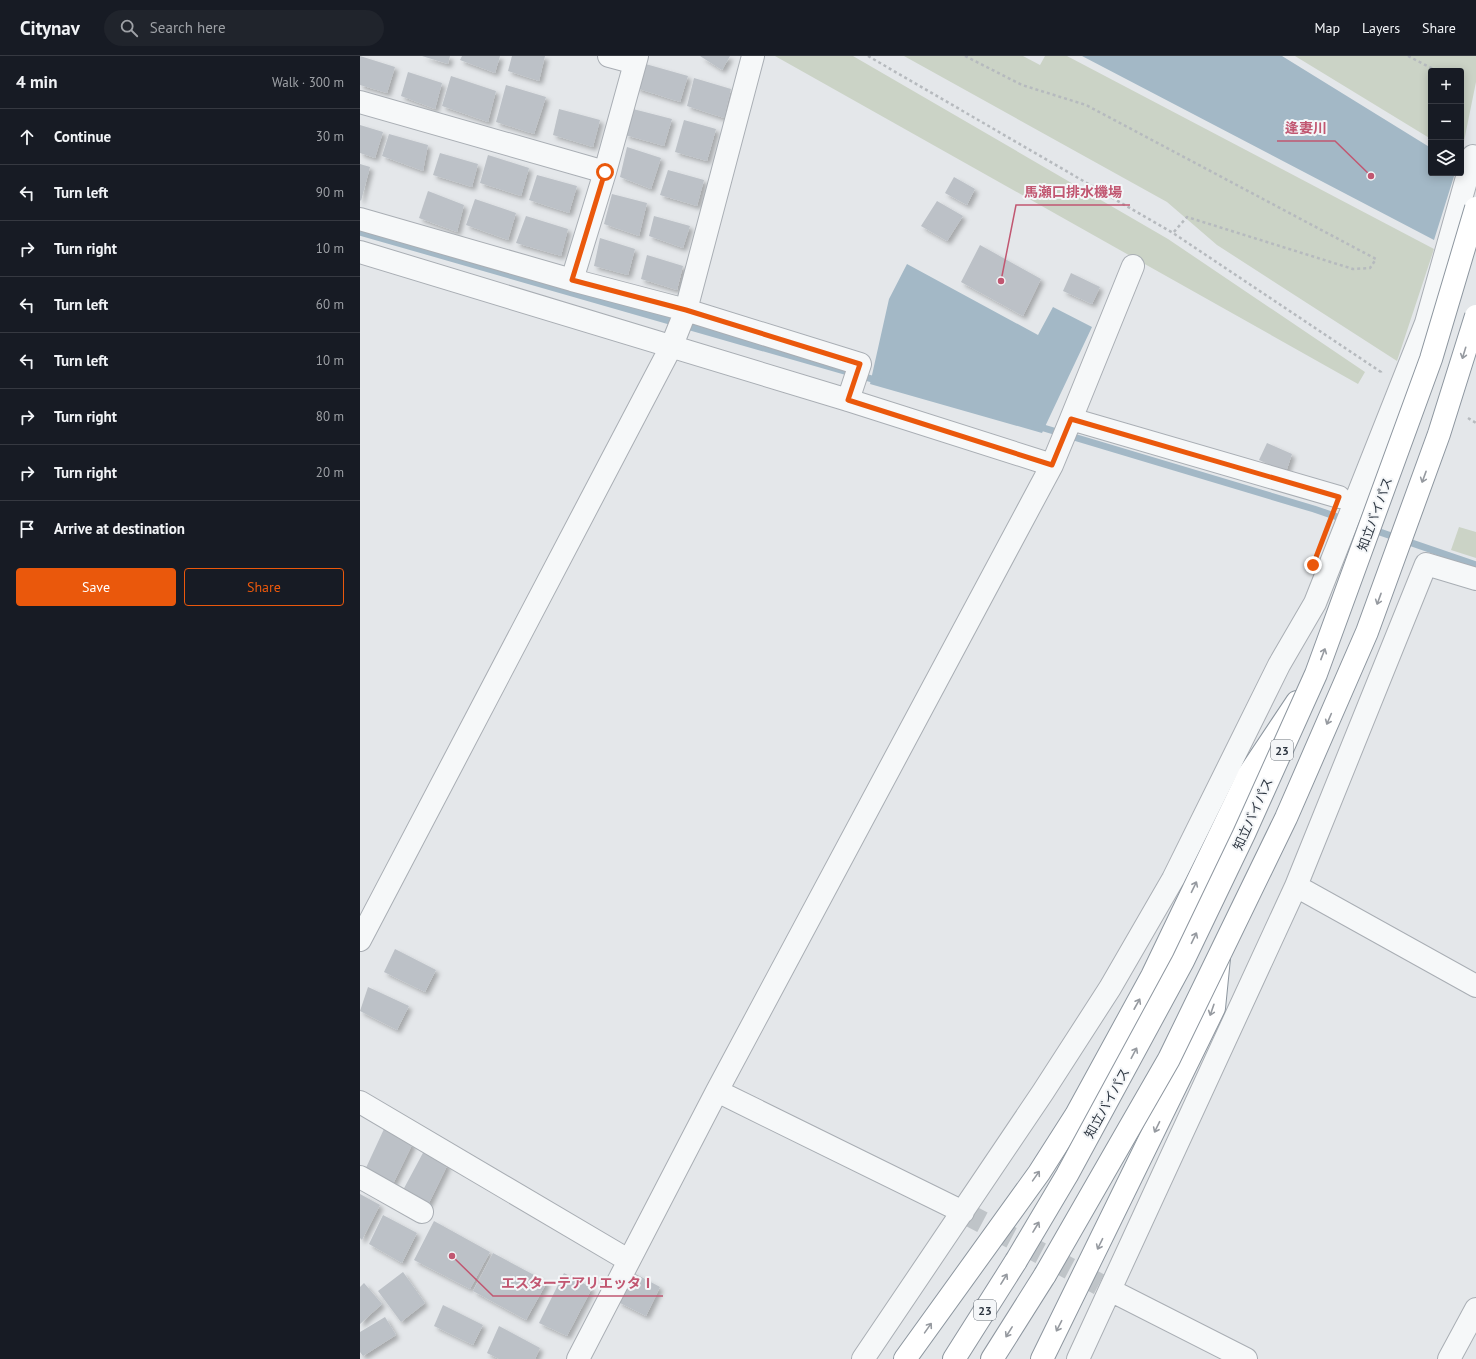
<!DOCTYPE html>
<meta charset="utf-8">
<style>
:root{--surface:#171b24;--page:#20242c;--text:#f1f3f6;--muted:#9ea1a6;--line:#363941;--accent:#ea580c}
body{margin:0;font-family:"PT Sans","Noto Sans JP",sans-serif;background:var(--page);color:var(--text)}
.controls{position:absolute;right:12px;top:12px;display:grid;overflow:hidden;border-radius:4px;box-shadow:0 2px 10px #0003}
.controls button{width:36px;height:36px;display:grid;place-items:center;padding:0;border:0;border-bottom:1px solid var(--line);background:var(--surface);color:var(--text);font:20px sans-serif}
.stop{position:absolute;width:12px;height:12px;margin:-9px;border:3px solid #ea580c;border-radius:50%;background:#fff}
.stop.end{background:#ea580c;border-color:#fff;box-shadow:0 1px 4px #0008}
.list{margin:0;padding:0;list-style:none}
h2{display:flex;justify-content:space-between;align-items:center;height:52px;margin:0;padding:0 16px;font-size:17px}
h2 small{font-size:13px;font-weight:400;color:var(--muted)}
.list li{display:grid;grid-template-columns:26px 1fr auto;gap:12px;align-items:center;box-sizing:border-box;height:56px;padding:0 16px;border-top:1px solid var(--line)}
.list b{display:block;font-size:15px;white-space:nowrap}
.list em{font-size:13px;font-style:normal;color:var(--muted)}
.actions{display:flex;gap:8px;padding:12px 16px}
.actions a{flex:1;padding:9px 0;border:1px solid var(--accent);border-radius:4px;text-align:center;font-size:14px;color:var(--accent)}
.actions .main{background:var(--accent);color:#fff}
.icon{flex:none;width:22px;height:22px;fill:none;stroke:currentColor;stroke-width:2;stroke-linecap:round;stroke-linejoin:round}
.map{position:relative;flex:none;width:1116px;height:1303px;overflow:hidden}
header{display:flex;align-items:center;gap:24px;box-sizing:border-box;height:56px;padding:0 20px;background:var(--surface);border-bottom:1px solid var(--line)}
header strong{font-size:19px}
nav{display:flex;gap:22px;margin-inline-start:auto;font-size:14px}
.search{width:280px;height:36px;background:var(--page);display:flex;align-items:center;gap:10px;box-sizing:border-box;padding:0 14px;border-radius:22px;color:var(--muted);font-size:15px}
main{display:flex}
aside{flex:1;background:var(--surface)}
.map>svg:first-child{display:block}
.green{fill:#cbd3c6}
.water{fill:#a3b8c6}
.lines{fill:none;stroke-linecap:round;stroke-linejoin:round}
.stream{stroke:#a3b8c6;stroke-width:7}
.building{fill:#bcc1c7;filter:url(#shadow)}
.minor-tunnel{stroke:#bfc4c8;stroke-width:22;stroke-dasharray:22 11;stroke-linecap:butt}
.minor-casing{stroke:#a9aeb4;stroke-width:24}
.highway-casing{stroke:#8d969f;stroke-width:24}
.path{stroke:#b6babe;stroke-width:2.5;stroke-dasharray:3 3;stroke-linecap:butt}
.minor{stroke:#f6f8f9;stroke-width:22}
.highway{stroke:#fff;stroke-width:22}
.highway-bridge-casing{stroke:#8d969f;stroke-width:24;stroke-linecap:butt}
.highway-bridge{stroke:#fff;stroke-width:22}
.oneway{stroke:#969aa0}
.route{stroke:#ea580c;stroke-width:5}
.labels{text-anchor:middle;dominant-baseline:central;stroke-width:4;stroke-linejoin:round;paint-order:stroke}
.shield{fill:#f4f6f8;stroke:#697078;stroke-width:1}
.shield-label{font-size:12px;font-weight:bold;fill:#2d3641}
.street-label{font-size:13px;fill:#2d3641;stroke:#f4f6f8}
.leader{fill:none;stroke:#c15771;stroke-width:1.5}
.callout-dot{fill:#c15771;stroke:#f4f6f8;stroke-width:1.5}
.callout-label{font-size:14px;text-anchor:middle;font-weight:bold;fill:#c15771;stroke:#f4f6f8;stroke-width:4;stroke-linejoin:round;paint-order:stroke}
</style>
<header>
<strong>Citynav</strong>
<div class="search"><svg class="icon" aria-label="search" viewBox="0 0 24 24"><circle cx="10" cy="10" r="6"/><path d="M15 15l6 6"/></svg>Search here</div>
<nav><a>Map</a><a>Layers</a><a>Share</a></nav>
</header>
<main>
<aside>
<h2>4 min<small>Walk · 300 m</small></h2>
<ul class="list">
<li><svg class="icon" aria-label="ahead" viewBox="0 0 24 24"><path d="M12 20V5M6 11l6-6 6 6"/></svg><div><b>Continue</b></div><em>30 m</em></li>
<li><svg class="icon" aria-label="left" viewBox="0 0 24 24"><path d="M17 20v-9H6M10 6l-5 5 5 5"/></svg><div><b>Turn left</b></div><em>90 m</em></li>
<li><svg class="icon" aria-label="right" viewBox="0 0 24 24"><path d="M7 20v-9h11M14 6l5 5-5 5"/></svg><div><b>Turn right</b></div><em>10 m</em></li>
<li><svg class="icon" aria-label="left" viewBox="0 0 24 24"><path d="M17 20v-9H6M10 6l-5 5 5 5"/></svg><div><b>Turn left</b></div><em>60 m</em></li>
<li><svg class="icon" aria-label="left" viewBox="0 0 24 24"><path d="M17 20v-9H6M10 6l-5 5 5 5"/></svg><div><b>Turn left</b></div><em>10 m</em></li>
<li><svg class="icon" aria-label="right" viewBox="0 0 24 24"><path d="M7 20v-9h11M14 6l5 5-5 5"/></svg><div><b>Turn right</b></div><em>80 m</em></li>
<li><svg class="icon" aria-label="right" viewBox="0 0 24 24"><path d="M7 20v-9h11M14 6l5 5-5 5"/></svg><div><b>Turn right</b></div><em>20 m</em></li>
<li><svg class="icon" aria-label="arrive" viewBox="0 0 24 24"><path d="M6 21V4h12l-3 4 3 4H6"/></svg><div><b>Arrive at destination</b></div></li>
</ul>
<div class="actions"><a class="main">Save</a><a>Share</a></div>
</aside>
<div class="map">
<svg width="1116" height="1303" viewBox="0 0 1116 1303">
<defs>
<filter id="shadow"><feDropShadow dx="3.5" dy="3.5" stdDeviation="2" flood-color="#0004"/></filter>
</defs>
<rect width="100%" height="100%" fill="#e4e7ea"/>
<path class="green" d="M 415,0 L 493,0 L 808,183 L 1005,316 L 998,328 Z
M 544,0 L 663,0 L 680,9 L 685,0 L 707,0 L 1074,193 L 1037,305 L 857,189 L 807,146 Z
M 935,0 L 1116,0 L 1116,26 L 1101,100 L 1101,15 L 1071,15 L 1071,83 Z
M 1099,471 L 1116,476 L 1116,502 L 1091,494 Z"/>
<path class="water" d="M 722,0 L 922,0 L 1071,92 L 1071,117 L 1095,117 L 1074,184 Z
M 547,208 L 678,279 L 693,251 L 732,271 L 682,377 L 510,328 L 529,243 Z"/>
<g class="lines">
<path class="stream" d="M 0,176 L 519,325
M 677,370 L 954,453 L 986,464
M 1011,473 L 1116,509"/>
</g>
<path class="building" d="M 0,0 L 35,11 L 27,37 L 0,29 Z
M 62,0 L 90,0 L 88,8 Z
M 102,0 L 140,0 L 135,17 L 100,4 Z
M 152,0 L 185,0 L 179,25 L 148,15 Z
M 340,0 L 370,0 L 362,14 Z
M 282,7 L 328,20 L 320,46 L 276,32 Z
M 48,16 L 82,27 L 75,53 L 41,40 Z
M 91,20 L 136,35 L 128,66 L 82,50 Z
M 334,22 L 371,33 L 364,62 L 327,50 Z
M 146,29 L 186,41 L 174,78 L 136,66 Z
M 199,53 L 240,64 L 233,91 L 193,79 Z
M 273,53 L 312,63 L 304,90 L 265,79 Z
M 324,64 L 356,73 L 347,105 L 315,96 Z
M 0,69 L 23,76 L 15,102 L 0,97 Z
M 29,78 L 68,89 L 63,115 L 22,100 Z
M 267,91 L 301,102 L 291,133 L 260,121 Z
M 80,97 L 118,108 L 112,131 L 73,119 Z
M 128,99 L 169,112 L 161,140 L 120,127 Z
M 0,108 L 10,111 L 1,145 L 0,144 Z
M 308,114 L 344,124 L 337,150 L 300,139 Z
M 177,119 L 217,130 L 209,157 L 169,144 Z
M 594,121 L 615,133 L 607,149 L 585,137 Z
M 68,135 L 104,149 L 97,176 L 59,162 Z
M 252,138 L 287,147 L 279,180 L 244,168 Z
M 115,143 L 156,157 L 148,184 L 106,169 Z
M 577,145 L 603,160 L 587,185 L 561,170 Z
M 166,160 L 208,173 L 201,200 L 156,187 Z
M 294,160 L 330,170 L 323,192 L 289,180 Z
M 240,182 L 275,193 L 268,219 L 234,210 Z
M 620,189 L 681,223 L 663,260 L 601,226 Z
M 287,199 L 323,210 L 317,234 L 281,223 Z
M 711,217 L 740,231 L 732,248 L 703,235 Z
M 907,387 L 932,398 L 926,416 L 899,404 Z
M 35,893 L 76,914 L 65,936 L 24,916 Z
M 8,931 L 49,950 L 37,974 L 0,955 Z
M 24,1073 L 53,1087 L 33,1128 L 5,1114 Z
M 64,1095 L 88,1108 L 68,1149 L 42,1136 Z
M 0,1138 L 20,1149 L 2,1184 L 0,1182 Z
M 23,1159 L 57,1177 L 42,1207 L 9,1188 Z
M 74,1165 L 130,1196 L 110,1233 L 54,1204 Z
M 133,1197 L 187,1226 L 166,1264 L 113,1235 Z
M 43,1216 L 65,1247 L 41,1266 L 18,1235 Z
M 272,1216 L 300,1231 L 286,1260 L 258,1246 Z
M 204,1217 L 232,1232 L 207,1280 L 179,1267 Z
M 4,1227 L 22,1248 L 0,1268 L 0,1231 Z
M 83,1249 L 123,1269 L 113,1289 L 74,1270 Z
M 25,1261 L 36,1279 L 3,1300 L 0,1296 L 0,1276 Z
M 139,1270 L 180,1292 L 175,1303 L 139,1303 L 127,1297 Z"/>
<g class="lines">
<path class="minor-tunnel" d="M 603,1156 L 750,1234"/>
<g class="minor-casing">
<path id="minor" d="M 249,0 L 275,7
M 0,46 L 245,116
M 0,163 L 212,224 L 326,254 L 500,308 L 488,344
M 0,196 L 488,344 L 692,409
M 773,210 L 711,363 L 979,441
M 212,224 L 245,116 L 277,0
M 936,830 L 1116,930
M 0,884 L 312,289 L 326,254 L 393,0
M 357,1035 L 603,1156
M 0,1046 L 268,1204
M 0,1121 L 62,1156
M 750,1234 L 886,1303
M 218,1303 L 357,1035 L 692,409 L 711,363
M 503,1303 L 683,1036 L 750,932 L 813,823 L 919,609 L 955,547 L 1066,267 L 1113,100
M 718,1303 L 936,830 L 1066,508 L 1116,523
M 1089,1303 L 1116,1253"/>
</g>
<g class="highway-casing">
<path id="highway" d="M 545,1303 L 679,1117 L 716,1059 L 792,920 L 889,718 L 937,646
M 594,1303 L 656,1205
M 632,1303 L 685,1219
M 682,1303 L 854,952 L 859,902"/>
</g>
<path class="path" d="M 508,0 L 813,177 L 1021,316 L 1020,318
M 605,0 L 662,29 L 726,49 L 1016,203 L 1010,212 L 993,213 L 827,161 L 813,177
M 1048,0 L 1077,15
M 1108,362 L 1116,367"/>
<use href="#minor" class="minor"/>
<use href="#highway" class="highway"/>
<g class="highway-bridge-casing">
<path id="highway-bridge" d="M 656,1205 L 707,1119 L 823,905 L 884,778 L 956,618 L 1071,303 L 1116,152
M 685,1219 L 809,1003 L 926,762 L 1007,576 L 1079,378 L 1116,260"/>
</g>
<use href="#highway-bridge" class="highway-bridge"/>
</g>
<defs><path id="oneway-shaft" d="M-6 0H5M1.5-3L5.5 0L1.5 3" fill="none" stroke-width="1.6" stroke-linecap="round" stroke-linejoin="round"/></defs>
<g class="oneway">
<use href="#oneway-shaft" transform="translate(1104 297) rotate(107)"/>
<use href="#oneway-shaft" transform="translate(1064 421) rotate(110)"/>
<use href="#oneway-shaft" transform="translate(1019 543) rotate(110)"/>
<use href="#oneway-shaft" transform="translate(963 598) rotate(-69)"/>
<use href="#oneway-shaft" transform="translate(969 663) rotate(113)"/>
<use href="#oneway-shaft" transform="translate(834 831) rotate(-64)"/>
<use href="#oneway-shaft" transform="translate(834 882) rotate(-64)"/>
<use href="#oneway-shaft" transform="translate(777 948) rotate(-61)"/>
<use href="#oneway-shaft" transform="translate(852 954) rotate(109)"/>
<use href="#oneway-shaft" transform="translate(774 997) rotate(-62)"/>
<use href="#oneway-shaft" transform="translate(797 1071) rotate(116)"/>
<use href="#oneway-shaft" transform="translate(676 1120) rotate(-55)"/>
<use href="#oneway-shaft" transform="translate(676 1171) rotate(-59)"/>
<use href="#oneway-shaft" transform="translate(740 1188) rotate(116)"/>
<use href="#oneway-shaft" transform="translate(644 1223) rotate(-58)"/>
<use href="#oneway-shaft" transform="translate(699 1270) rotate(117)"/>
<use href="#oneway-shaft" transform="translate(568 1272) rotate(-55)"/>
<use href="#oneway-shaft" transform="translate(649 1276) rotate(122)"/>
</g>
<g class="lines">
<path class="route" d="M 245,116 L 212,224 L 326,254 L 500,308 L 488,344 L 692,409 L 711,363 L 979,441 L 953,509"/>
</g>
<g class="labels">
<g class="shield">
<rect x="911" y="684" width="22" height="20" rx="3"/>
<rect x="614" y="1244" width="22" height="20" rx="3"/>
</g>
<g class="shield-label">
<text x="922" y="694">23</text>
<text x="625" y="1254">23</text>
</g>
<g class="street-label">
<text transform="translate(1015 458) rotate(-70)">知立バイパス</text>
<text transform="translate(893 758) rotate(-66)">知立バイパス</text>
<text transform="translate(747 1047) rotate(-61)">知立バイパス</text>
</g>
</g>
<path class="leader" d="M1011 120L975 85H917M641 225L656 149H770M92 1200L133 1240H303"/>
<g class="callout-dot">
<circle cx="1011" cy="120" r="4"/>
<circle cx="641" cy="225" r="4"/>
<circle cx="92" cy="1200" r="4"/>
</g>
<g class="callout-label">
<text x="946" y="77">逢妻川</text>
<text x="713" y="141">馬瀬口排水機場</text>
<text x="218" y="1232">エスターテアリエッタⅠ</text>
</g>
</svg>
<div class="controls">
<button>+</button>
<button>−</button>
<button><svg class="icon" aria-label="layers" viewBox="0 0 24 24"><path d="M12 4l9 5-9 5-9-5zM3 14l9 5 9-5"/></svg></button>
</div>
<div class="stop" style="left:245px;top:116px"></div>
<div class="stop end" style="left:953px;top:509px"></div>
</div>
</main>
